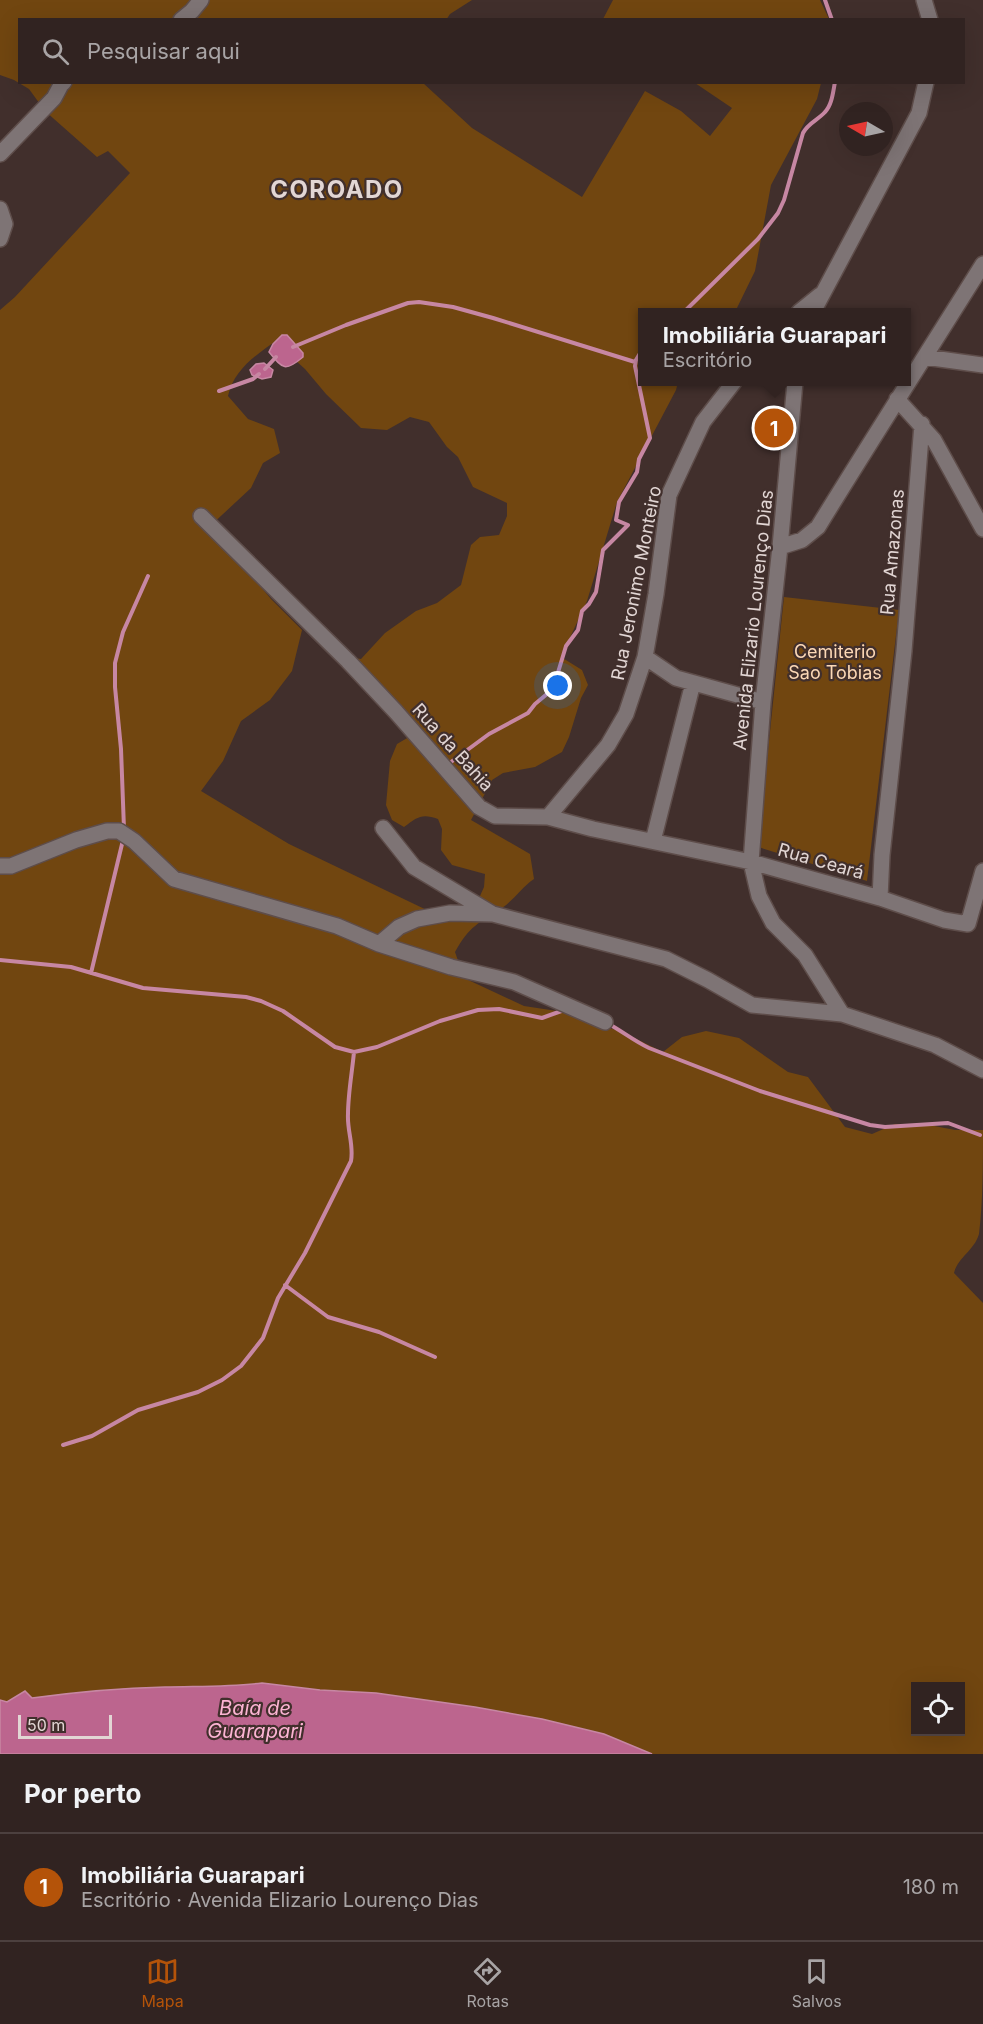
<!DOCTYPE html>
<html lang="pt">
<meta charset="utf-8">
<style>
:root{--surface:#312321;--page:#392b2a;--text:#f1f3f6;--muted:#a8a4a5;--line:#4c403f;--accent:#b45309}
body{margin:0;font-family:Inter,sans-serif;background:var(--page);color:var(--text)}
.controls{position:absolute;right:18px;bottom:18px;display:grid;overflow:hidden;border-radius:0px;box-shadow:0 6px 24px #0002}
.controls button{width:54px;height:54px;display:grid;place-items:center;padding:0;border:0;border-bottom:2px solid var(--line);background:var(--surface);color:var(--text);font:30px sans-serif}
.compass{position:absolute;left:839px;top:102px;width:54px;height:54px;border-radius:50%;background:var(--surface);box-shadow:0 6px 24px #0002;rotate:279deg}
.scale{position:absolute;left:18px;bottom:15px;width:94px;box-sizing:border-box;padding-left:6px;border:3px solid #e2d6d4;border-top:0;font-size:16px;line-height:21px;white-space:nowrap;color:#e2d6d4;-webkit-text-stroke:4px #412f2c;paint-order:stroke}
.you{position:absolute;left:558px;top:686px;width:21px;height:21px;margin:-15px;border:4px solid #fff;border-radius:50%;background:#1a73e8;box-shadow:0 0 0 9px #1a73e833}
.badge{display:grid;place-items:center;width:39px;height:39px;border-radius:50%;background:var(--accent);color:#fff;font-size:20px;font-weight:700}
.pin{position:absolute;translate:-50% -50%;border:3px solid #fff;box-shadow:0 2px 6px #0006}
.popup{position:absolute;left:638px;top:308px;width:273px;height:78px;box-sizing:border-box;display:grid;place-content:center;border-radius:0px;background:var(--surface);filter:drop-shadow(0 2px 4px #0005);font-size:20px;white-space:nowrap;color:var(--muted)}
.popup b{font-size:22px;color:var(--text)}
.popup::after{content:'';position:absolute;left:50%;top:100%;margin-left:-12px;border:12px solid transparent;border-top-color:var(--surface)}
.list{margin:0;padding:0;list-style:none}
h2{display:flex;justify-content:space-between;align-items:center;height:78px;margin:0;padding:0 24px;font-size:26px}
h2 small{font-size:20px;font-weight:400;color:var(--muted)}
.list li{display:grid;grid-template-columns:39px 1fr auto;gap:18px;align-items:center;box-sizing:border-box;height:108px;padding:0 24px;border-top:2px solid var(--line)}
.list b{display:block;font-size:22px;white-space:nowrap}
.list p{margin:0;font-size:20px;white-space:nowrap;color:var(--muted)}
.list em{font-size:20px;font-style:normal;color:var(--muted)}
.icon{flex:none;width:33px;height:33px;fill:none;stroke:currentColor;stroke-width:2;stroke-linecap:round;stroke-linejoin:round}
.map{position:relative;flex:none;width:983px;height:1754px;overflow:hidden}
.search{position:absolute;background:var(--surface);box-shadow:0 6px 24px #0002;left:18px;right:18px;top:18px;height:66px;display:flex;align-items:center;gap:15px;box-sizing:border-box;padding:0 21px;border-radius:0px;color:var(--muted);font-size:22px}
.sheet{height:186px;background:var(--surface)}
nav{display:flex;justify-content:space-around;align-items:center;box-sizing:border-box;height:84px;border-top:2px solid var(--line);background:var(--surface);font-size:16px;color:var(--muted)}
nav a{display:grid;justify-items:center;gap:3px}
nav .on{color:var(--accent)}
.map>svg:first-child{display:block}
.green{fill:#714610;fill-rule:evenodd}
.water{fill:#bc658e;stroke:#c787a3;stroke-width:1.5}
.lines{fill:none;stroke-linecap:round;stroke-linejoin:round}
.stream{stroke:#c787a3;stroke-width:4}
.minor-casing{stroke:#5e4d4a;stroke-width:18}
.minor{stroke:#7e7475;stroke-width:15}
.labels{text-anchor:middle;dominant-baseline:central;stroke-width:4.5;stroke-linejoin:round;paint-order:stroke}
.street-label{font-size:18px;fill:#e2d6d4;stroke:#412f2c}
.park-label{font-size:18px;fill:#fcd8b6;stroke:#412f2c}
.water-label{font-size:20px;font-style:italic;fill:#fcb4d3;stroke:#412f2c}
.district-label{font-size:24px;font-weight:bold;letter-spacing:1.5px;fill:#e2d6d4;stroke:#412f2c}
</style>
<div class="map">
<svg width="983" height="1754" viewBox="0 0 983 1754">
<rect width="100%" height="100%" fill="#412f2c"/>
<path class="green" d="M 0,0 L 472,0 L 450,14 L 446,20 L 20,20 L 20,82 L 423,83 L 472,128 L 582,197 L 645,91 L 681,111 L 710,136 L 732,108 L 695,83 L 821,83 L 817,99 L 771,185 L 755,271 L 735,312 L 642,312 L 642,382 L 678,382 L 676,390 L 617,502 L 587,601 L 561,657 L 582,670 L 588,685 L 581,698 L 569,737 L 562,752 L 535,767 L 503,773 L 492,780 L 471,820 L 530,854 L 534,879 C 522,887 514,900 502,908 C 478,924 470,925 455,952 L 464,978 L 524,1006 L 557,1011 L 622,1032 L 663,1052 L 682,1037 L 706,1031 L 739,1038 L 788,1072 L 808,1077 L 845,1127 L 872,1134 L 895,1124 L 924,1124 L 955,1130 L 983,1130 C 983,1164 983,1202 979,1234 C 974,1251 958,1257 954,1273 L 983,1303 L 983,1754 L 652,1754 L 604,1734 L 475,1707 L 376,1693 L 320,1690 L 262,1683 L 227,1687 L 164,1687 L 72,1693 L 7,1702 L 0,1700 L 0,310 L 15,297 L 130,173 L 108,151 L 97,157 L 45,111 L 29,89 L 14,80 L 0,75 ZM 279,339 L 285,351 L 305,369 L 326,394 L 361,428 L 387,430 L 410,417 L 429,422 L 447,447 L 458,457 L 473,487 L 507,503 L 507,516 L 499,535 L 480,537 L 471,545 L 461,585 L 437,603 L 416,611 L 385,633 L 361,659 L 347,657 L 414,734 L 397,744 L 390,761 L 386,805 L 392,820 L 404,827 C 417,817 422,813 438,819 L 442,829 L 441,850 L 452,865 L 485,874 L 484,887 L 476,905 L 433,913 L 289,844 L 201,791 L 223,761 L 241,721 L 270,700 L 292,671 L 302,630 L 271,599 L 250,574 L 208,528 L 251,488 L 263,463 L 280,453 L 274,429 L 248,419 L 228,396 C 234,369 257,354 279,339 ZM 916,1686 L 960,1686 L 960,1732 L 916,1732 Z
M 613,0 L 820,0 L 829,19 L 603,19 Z
M 784,597 L 899,610 L 867,881 L 758,847 Z"/>
<path class="water" d="M 282,335 L 287,335 L 303,353 L 303,357 C 285,372 283,369 269,352 L 273,344 Z
M 264,363 L 273,370 L 271,377 L 262,379 L 252,375 L 250,370 L 256,364 Z
M 262,1683 L 320,1690 L 376,1693 L 475,1707 L 542,1719 L 604,1734 L 652,1754 L 0,1754 L 0,1700 L 7,1702 L 25,1691 L 32,1698 C 76,1692 121,1688 165,1687 C 198,1686 229,1687 262,1683 Z"/>
<g class="lines">
<path class="stream" d="M 825,0 L 832,20
M 684,312 L 758,239 L 778,213 L 784,200 L 803,133 C 808,123 818,120 825,112 C 832,105 833,92 835,82
M 293,347 L 346,325 L 408,303 L 419,302 L 453,307 L 493,318 L 635,362
M 265,369 L 276,357
M 219,391 L 253,379 L 259,374
M 451,762 L 489,734 L 528,713 L 535,704 L 553,689 L 566,646 L 578,630 L 582,611 L 589,604 L 596,592 L 603,550 L 628,525 L 616,520 L 619,502 L 637,472 L 639,459 L 650,438 L 635,366 L 636,360 L 642,350
M 124,829 L 121,749 L 115,687 L 115,663 L 123,632 L 148,576
M 0,960 L 71,967 L 143,988 L 246,997 L 261,1001 L 283,1011 L 335,1047 L 354,1052 L 377,1047 L 440,1021 L 478,1010 L 499,1009 L 542,1018 L 567,1009
M 91,973 L 123,840
M 607,1023 C 622,1031 634,1041 649,1048 L 760,1091 L 870,1125 L 885,1127 L 948,1123 L 980,1135
M 285,1285 L 328,1317 L 379,1332 L 435,1357
M 63,1445 L 92,1436 L 138,1410 L 198,1392 L 222,1380 L 241,1366 L 263,1338 L 278,1298 L 305,1253 L 351,1161 C 354,1145 347,1131 348,1114 C 348,1094 352,1073 354,1052"/>
<g class="minor-casing">
<path id="minor" d="M 924,0 L 930,20
M 181,20 L 192,11 L 201,0
M 0,154 L 54,98 L 61,85 L 64,82
M 0,209 L 5,224 L 0,239
M 799,312 L 820,295
M 813,312 L 919,113 L 926,82
M 925,357 L 983,365
M 795,382 L 780,547 L 763,702 L 751,862 L 759,896 L 773,923 L 805,955 L 842,1014
M 897,399 L 934,440 L 983,529
M 201,516 L 348,661 L 396,712 L 479,807 L 495,816 L 548,817 L 593,829 L 751,862 L 880,898 L 944,920 L 968,924 L 983,871
M 780,547 L 802,540 L 818,527 C 872,439 928,352 983,264
M 645,657 L 676,678 L 763,702
M 548,817 L 608,745 L 626,714 L 645,657 L 656,594 L 669,495 L 703,422 L 734,382
M 383,828 L 414,867 L 491,913
M 653,841 L 693,683
M 0,866 L 11,866 L 76,840 L 107,831 L 119,831 L 134,841 L 174,879 L 337,926 L 379,944 L 451,967 L 514,982 L 605,1022
M 880,898 L 882,855 L 904,651 L 922,424
M 379,944 L 399,927 L 417,919 L 450,913 L 493,914 L 666,959 L 708,980 L 752,1005 L 842,1014 L 935,1045 L 983,1070"/>
</g>
<use href="#minor" class="minor"/>
</g>
<g class="labels">
<g class="street-label">
<text transform="translate(892 552) rotate(-85)">Rua Amazonas</text>
<text transform="translate(636 583) rotate(-79)">Rua Jeronimo Monteiro</text>
<text transform="translate(753 620) rotate(-84)">Avenida Elizario Lourenço Dias</text>
<text transform="translate(453 747) rotate(48)">Rua da Bahia</text>
<text transform="translate(821 861) rotate(16)">Rua Ceará</text>
</g>
<g class="park-label">
<text x="835" y="651">Cemiterio<tspan x="835" dy="21">Sao Tobias</tspan></text>
</g>
<g class="water-label">
<text x="255" y="1708">Baía de<tspan x="255" dy="23">Guarapari</tspan></text>
</g>
<g class="district-label">
<text x="337" y="189">COROADO</text>
</g>
</g>
</svg>
<div class="controls">
<button><svg class="icon" aria-label="locate" viewBox="0 0 24 24"><circle cx="12" cy="12" r="6"/><path d="M12 2v4M12 18v4M2 12h4M18 12h4"/></svg></button>
</div>
<svg class="compass" viewBox="-18 -18 36 36"><path d="M0-13l5 13h-10z" fill="#e53935"/><path d="M0 13l5-13h-10z" fill="#a8a4a5"/></svg>
<div class="scale">50 m</div>
<div class="you"></div>
<div class="pin badge" style="left:774px;top:428px">1</div>
<div class="popup"><b>Imobiliária Guarapari</b>Escritório</div>
<div class="search"><svg class="icon" aria-label="search" viewBox="0 0 24 24"><circle cx="10" cy="10" r="6"/><path d="M15 15l6 6"/></svg>Pesquisar aqui</div>
</div>
<section class="sheet">
<h2>Por perto<small></small></h2>
<ul class="list">
<li><span class="badge">1</span><div><b>Imobiliária Guarapari</b><p>Escritório · Avenida Elizario Lourenço Dias</p></div><em>180 m</em></li>
</ul>
</section>
<nav>
<a class="on"><svg class="icon" aria-label="map" viewBox="0 0 24 24"><path d="M3 6l6-2 6 2 6-2v14l-6 2-6-2-6 2zM9 4v14M15 6v14"/></svg>Mapa</a>
<a><svg class="icon" aria-label="directions" viewBox="0 0 24 24"><path d="M12 3l9 9-9 9-9-9zM9 14v-3h6M13 9l2 2-2 2"/></svg>Rotas</a>
<a><svg class="icon" aria-label="saved" viewBox="0 0 24 24"><path d="M7 4h10v16l-5-4-5 4z"/></svg>Salvos</a>
</nav>
